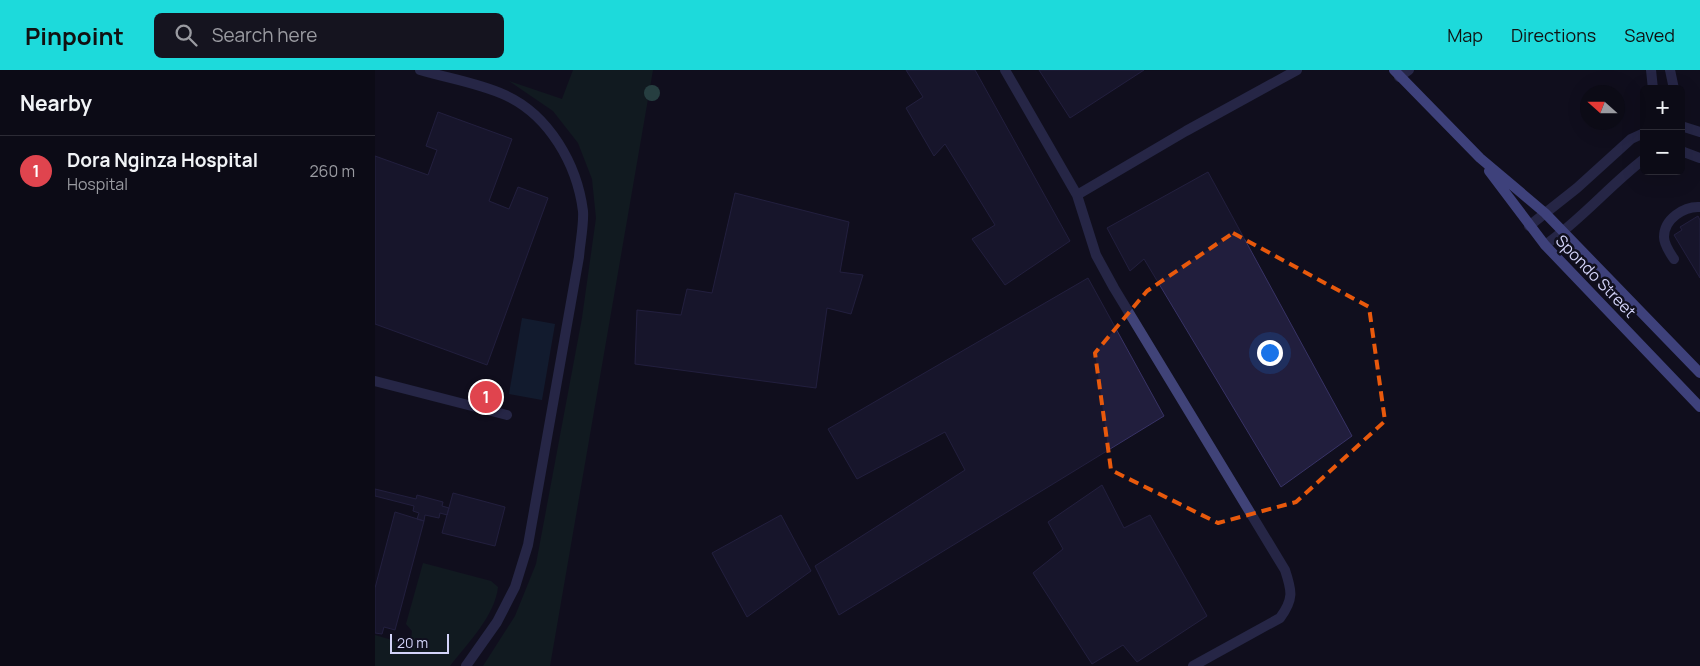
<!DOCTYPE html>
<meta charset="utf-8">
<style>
:root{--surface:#0c0b16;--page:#15141f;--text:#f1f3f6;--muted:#9a9ba1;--line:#2c2b35;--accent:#1ddadb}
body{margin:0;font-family:Manrope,sans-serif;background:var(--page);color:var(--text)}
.controls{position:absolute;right:15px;top:15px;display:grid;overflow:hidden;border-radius:8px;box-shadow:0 5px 20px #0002}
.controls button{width:45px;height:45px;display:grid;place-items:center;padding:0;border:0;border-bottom:1px solid var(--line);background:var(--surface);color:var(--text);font:25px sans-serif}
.compass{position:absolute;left:1205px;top:15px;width:45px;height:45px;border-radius:50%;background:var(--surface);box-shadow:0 5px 20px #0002;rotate:291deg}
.scale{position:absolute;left:15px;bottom:12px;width:59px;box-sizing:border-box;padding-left:5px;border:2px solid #d3d3f9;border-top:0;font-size:14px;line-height:18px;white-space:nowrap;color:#d3d3f9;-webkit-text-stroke:4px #100f1e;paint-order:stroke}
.you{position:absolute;left:894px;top:282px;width:18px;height:18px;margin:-12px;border:4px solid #fff;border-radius:50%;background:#1a73e8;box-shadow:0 0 0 8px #1a73e833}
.badge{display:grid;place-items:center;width:32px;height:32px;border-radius:50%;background:var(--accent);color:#fff;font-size:16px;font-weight:700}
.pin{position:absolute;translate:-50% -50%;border:2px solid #fff;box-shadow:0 1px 5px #0006}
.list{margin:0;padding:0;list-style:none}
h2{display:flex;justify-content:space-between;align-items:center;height:65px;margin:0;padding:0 20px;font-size:21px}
h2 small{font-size:16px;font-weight:400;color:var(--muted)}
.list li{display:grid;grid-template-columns:32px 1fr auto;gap:15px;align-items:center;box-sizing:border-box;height:70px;padding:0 20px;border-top:1px solid var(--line)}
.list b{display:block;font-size:19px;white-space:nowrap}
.list p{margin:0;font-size:16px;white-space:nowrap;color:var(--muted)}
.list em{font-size:16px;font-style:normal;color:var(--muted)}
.icon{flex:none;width:28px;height:28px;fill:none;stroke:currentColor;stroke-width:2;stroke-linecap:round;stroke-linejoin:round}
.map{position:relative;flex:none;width:1325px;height:596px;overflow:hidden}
header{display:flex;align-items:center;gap:30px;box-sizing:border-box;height:70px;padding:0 25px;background:var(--accent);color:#111}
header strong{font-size:24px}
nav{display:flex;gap:28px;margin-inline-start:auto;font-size:18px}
.search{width:350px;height:45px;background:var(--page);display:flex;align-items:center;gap:12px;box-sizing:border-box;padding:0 18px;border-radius:8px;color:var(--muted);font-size:19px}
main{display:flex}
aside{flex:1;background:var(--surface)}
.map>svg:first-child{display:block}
.green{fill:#132825}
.water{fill:#152b43}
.building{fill:#211e3d;stroke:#383366}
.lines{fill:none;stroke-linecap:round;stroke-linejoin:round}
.service{stroke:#404378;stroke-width:10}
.secondary{stroke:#767eed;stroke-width:10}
.tree{fill:#40796c}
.marked{fill:none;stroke:#e8590c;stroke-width:4;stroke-dasharray:10 6;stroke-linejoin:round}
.labels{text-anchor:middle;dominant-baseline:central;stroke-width:5;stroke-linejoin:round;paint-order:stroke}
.street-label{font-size:16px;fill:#d3d3f9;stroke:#100f1e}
</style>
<header>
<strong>Pinpoint</strong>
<div class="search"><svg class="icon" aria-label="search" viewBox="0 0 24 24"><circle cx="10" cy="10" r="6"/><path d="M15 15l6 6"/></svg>Search here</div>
<nav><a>Map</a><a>Directions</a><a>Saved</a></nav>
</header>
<main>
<aside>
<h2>Nearby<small></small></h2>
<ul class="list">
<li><span class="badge" style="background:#e0444e">1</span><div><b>Dora Nginza Hospital</b><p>Hospital</p></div><em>260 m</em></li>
</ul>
</aside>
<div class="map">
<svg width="1325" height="596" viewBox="0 0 1325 596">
<rect width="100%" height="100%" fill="#100f1e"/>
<path class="green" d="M 198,0 L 278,0 L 175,596 L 108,596 L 140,546 L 161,494 L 207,248 L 221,148 L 217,109 L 203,73 L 178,41 L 134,11 L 187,29 Z
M 48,493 L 116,511 L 123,517 C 120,546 92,574 75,596 L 0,596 L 0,565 L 27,573 L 36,570 L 37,561 L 31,554 Z"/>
<path class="water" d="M 147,248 L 180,254 L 167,330 L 134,324 Z"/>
<path class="building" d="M 531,0 L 600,0 L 695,171 L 630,215 L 597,169 L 620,155 L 570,74 L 559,86 L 531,38 L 548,27 Z
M 664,0 L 769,0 L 695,48 Z
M 63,42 L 137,69 L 114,131 L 134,139 L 143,117 L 173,128 L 112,295 L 0,254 L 0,86 L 53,105 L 62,80 L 51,76 Z
M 833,102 L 977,366 L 906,417 L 769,189 L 755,201 L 732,158 Z
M 360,123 L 474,152 L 465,202 L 488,205 L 476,244 L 452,238 L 441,318 L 260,294 L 262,240 L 306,245 L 312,219 L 337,223 Z
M 1323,146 L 1325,150 L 1325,208 L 1299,165 L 1307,160 L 1305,157 Z
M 713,208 L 789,346 L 464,545 L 440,496 L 590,400 L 570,362 L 482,409 L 453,359 Z
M 727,415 L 749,458 L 775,445 L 832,546 L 762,592 L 748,575 L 717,594 L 658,503 L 688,479 L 673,452 Z
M 0,419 L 41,429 L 42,425 L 68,432 L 67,436 L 74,438 L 72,445 L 65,443 L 64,448 L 50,445 L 49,451 L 42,449 L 44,443 L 38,441 L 39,436 L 0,426 Z
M 78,423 L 130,437 L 120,476 L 67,463 Z
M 20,442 L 49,451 L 20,560 L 9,557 L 7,564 L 0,563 L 0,518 Z
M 406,445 L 436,501 L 372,547 L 337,483 Z"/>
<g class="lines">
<path class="service" d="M 45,0 C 72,8 104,13 130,25 C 174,45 202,94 208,141 C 209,155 205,173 204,187 L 153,475 L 140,517 L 122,552 L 91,596
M 630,0 L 702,125 L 721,185 L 739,218 L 910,500 C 917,521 919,529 905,548 L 818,596
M 1276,0 L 1278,19
M 1295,0 L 1299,19
M 1024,7 L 1034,0
M 1306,56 L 1325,62
M 1306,81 L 1325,88
M 702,125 L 811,61 L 922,0
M 1154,156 L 1202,118 L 1256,69 L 1269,63
M 1170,175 C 1206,150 1234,116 1269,89
M 1299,189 C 1295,183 1289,175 1289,167 C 1289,149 1309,136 1325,137
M 0,311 L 132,345"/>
<path class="secondary" d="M 1019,0 L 1105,88 L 1170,143 L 1325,303
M 1114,101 L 1170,175 L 1325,337"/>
</g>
<circle class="tree" cx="277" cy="23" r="8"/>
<path d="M0 0H1325V596H0ZM 858,163 L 994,237 L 1010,351 L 921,432 L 843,453 L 736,400 L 720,283 L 772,221 Z" fill="#100f1e" fill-opacity=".55" fill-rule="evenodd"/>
<path class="marked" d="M 858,163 L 994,237 L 1010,351 L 921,432 L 843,453 L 736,400 L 720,283 L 772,221 Z"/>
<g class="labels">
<g class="street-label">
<text transform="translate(1221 206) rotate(46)">Spondo Street</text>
</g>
</g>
</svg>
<div class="controls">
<button>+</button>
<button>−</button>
</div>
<svg class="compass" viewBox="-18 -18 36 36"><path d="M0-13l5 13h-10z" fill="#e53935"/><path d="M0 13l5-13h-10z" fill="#9a9ba1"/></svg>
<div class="scale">20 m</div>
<div class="you"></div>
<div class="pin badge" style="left:111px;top:327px;background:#e0444e">1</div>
</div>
</main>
